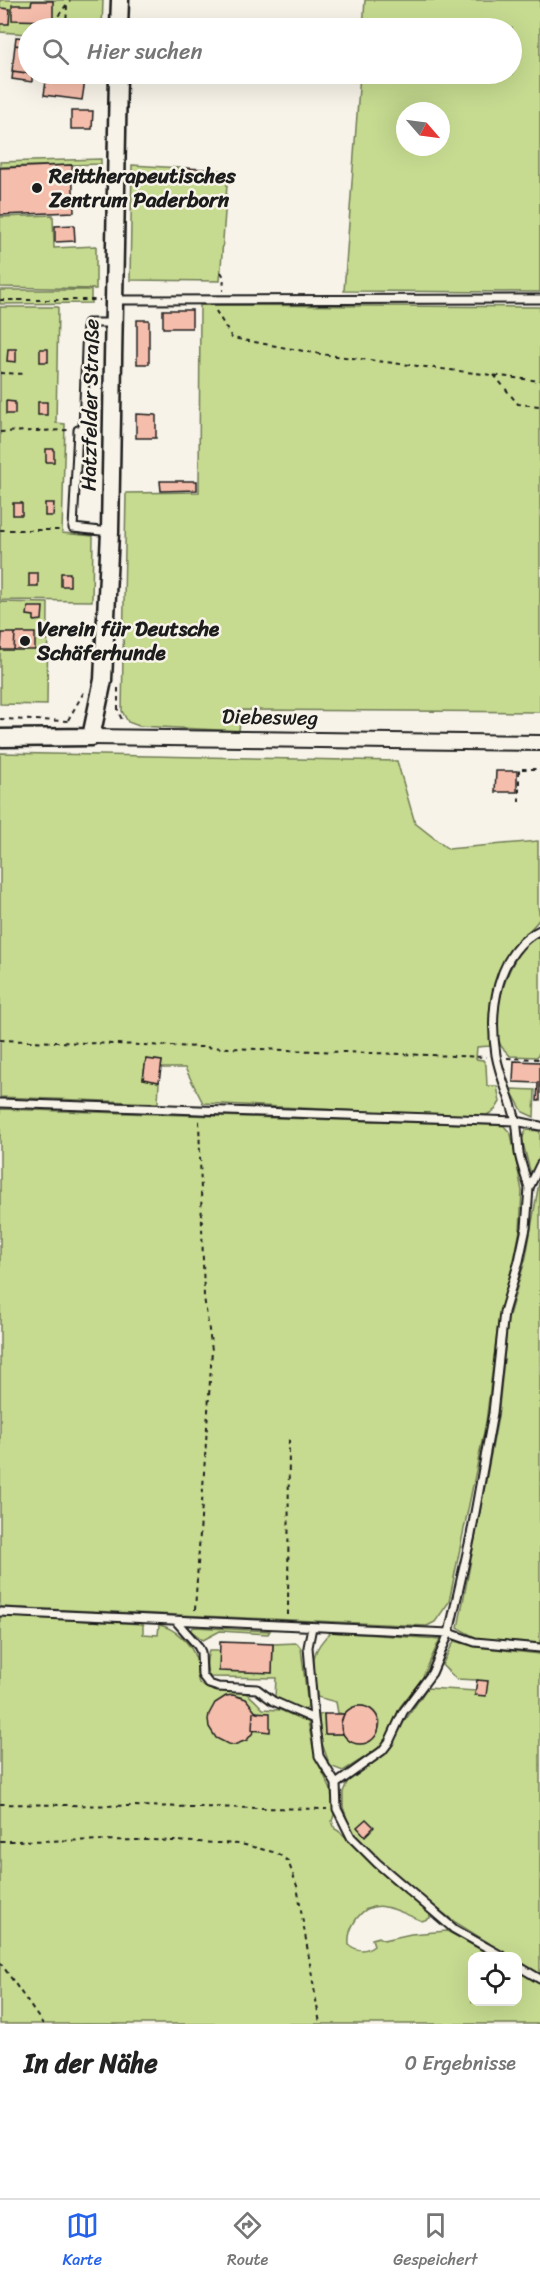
<!DOCTYPE html>
<html lang="de">
<meta charset="utf-8">
<style>
:root{--surface:#fff;--page:#f2f2f2;--text:#222;--muted:#767676;--line:#e0e0e0;--accent:#2563eb}
body{margin:0;font-family:Sriracha,sans-serif;background:var(--page);color:var(--text)}
.controls{position:absolute;right:18px;bottom:18px;display:grid;overflow:hidden;border-radius:12px;box-shadow:0 6px 24px #0002}
.controls button{width:54px;height:54px;display:grid;place-items:center;padding:0;border:0;border-bottom:2px solid var(--line);background:var(--surface);color:var(--text);font:30px sans-serif}
.compass{position:absolute;left:396px;top:102px;width:54px;height:54px;border-radius:50%;background:var(--surface);box-shadow:0 6px 24px #0002;rotate:118deg}
.list{margin:0;padding:0;list-style:none}
h2{display:flex;justify-content:space-between;align-items:center;height:78px;margin:0;padding:0 24px;font-size:26px}
h2 small{font-size:20px;font-weight:400;color:var(--muted)}
.icon{flex:none;width:33px;height:33px;fill:none;stroke:currentColor;stroke-width:2;stroke-linecap:round;stroke-linejoin:round}
.map{position:relative;flex:none;width:540px;height:2024px;overflow:hidden}
.search{position:absolute;background:var(--surface);box-shadow:0 6px 24px #0002;left:18px;right:18px;top:18px;height:66px;display:flex;align-items:center;gap:15px;box-sizing:border-box;padding:0 21px;border-radius:33px;color:var(--muted);font-size:22px}
.sheet{height:174px;background:var(--surface)}
nav{display:flex;justify-content:space-around;align-items:center;box-sizing:border-box;height:84px;border-top:2px solid var(--line);background:var(--surface);font-size:16px;color:var(--muted)}
nav a{display:grid;justify-items:center;gap:3px}
nav .on{color:var(--accent)}
.map>svg:first-child{display:block}
.green{fill:#c6db90;stroke:#717c56;stroke-width:1.5;fill-rule:evenodd}
.building{fill:#f5bdab;stroke:#1c1c1c;stroke-width:1.5}
.lines{fill:none;stroke-linecap:round;stroke-linejoin:round}
.service-casing{stroke:#1c1c1c;stroke-width:11}
.minor-casing{stroke:#1c1c1c;stroke-width:18}
.tertiary-casing{stroke:#1c1c1c;stroke-width:21}
.path{stroke:#1c1c1c;stroke-width:2;stroke-dasharray:4.5 4.5;stroke-linecap:butt}
.service{stroke:#f7f3e8;stroke-width:7}
.minor{stroke:#f7f3e8;stroke-width:14}
.tertiary{stroke:#f7f3e8;stroke-width:16}
.poi-dot{fill:#1c1c1c;stroke:#f7f3e8;stroke-width:2}
.labels{text-anchor:middle;dominant-baseline:central;stroke-width:5;stroke-linejoin:round;paint-order:stroke}
.poi-label{font-size:21px;font-weight:bold;fill:#1c1c1c;stroke:#f7f3e8;text-anchor:start}
.street-label{font-size:21px;fill:#1c1c1c;stroke:#f7f3e8}
</style>
<div class="map">
<svg width="540" height="2024" viewBox="0 0 540 2024">
<rect width="100%" height="100%" fill="#f7f3e8"/>
<filter id="ink" filterUnits="userSpaceOnUse"><feTurbulence type="fractalNoise" baseFrequency=".0167" numOctaves="2"/><feDisplacementMap in="SourceGraphic" scale="12" xChannelSelector="R" yChannelSelector="G"/><feConvolveMatrix kernelMatrix="1 2 1 2 8 2 1 2 1" color-interpolation-filters="sRGB"/></filter>
<g filter="url(#ink)">
<path class="green" d="M 0,0 L 103,0 L 102,28 L 28,28 L 28,34 L 0,32 Z
M 365,0 L 540,0 L 540,292 L 344,291 L 360,74 L 512,74 L 512,28 L 363,28 ZM 405,111 L 441,111 L 441,147 L 405,147 Z
M 101,159 L 101,164 L 0,167 L 0,162 Z
M 132,165 L 228,171 L 220,281 L 130,280 Z
M 53,215 L 54,248 L 96,246 L 96,289 L 0,287 L 0,217 Z
M 0,290 L 91,290 L 91,303 L 0,304 Z
M 200,305 L 540,307 L 540,712 L 241,710 L 239,731 L 139,726 L 128,722 L 122,711 L 126,493 L 199,492 Z
M 0,307 L 58,307 L 56,423 L 65,424 L 62,533 L 93,536 L 92,601 L 0,600 Z
M 0,602 L 48,603 L 47,705 L 0,704 Z
M 0,753 L 397,761 L 415,823 L 448,849 L 538,841 L 538,906 L 540,918 C 534,928 524,934 517,943 C 490,978 492,1004 490,1046 L 477,1047 L 476,1059 L 483,1060 L 486,1065 L 487,1086 L 497,1086 L 500,1102 L 495,1110 L 487,1115 L 441,1115 L 203,1103 L 185,1068 L 161,1068 L 162,1061 L 146,1059 L 143,1079 L 159,1082 L 158,1103 L 0,1097 Z
M 535,938 L 540,938 L 540,1051 L 537,1057 L 510,1056 C 508,1053 503,1049 501,1046 C 488,1020 509,951 535,938 Z
M 510,1089 L 535,1090 L 534,1117 L 523,1112 Z
M 0,1109 L 495,1125 L 504,1126 L 511,1134 L 522,1191 L 520,1230 L 515,1256 L 499,1317 L 486,1422 L 449,1602 L 435,1622 L 427,1626 L 0,1607 Z
M 526,1130 L 540,1131 L 540,1156 L 531,1175 L 522,1139 Z
M 540,1177 L 540,1643 L 476,1638 L 458,1628 L 498,1417 L 508,1319 L 526,1257 Z
M 0,1616 L 143,1624 L 143,1634 L 158,1635 L 159,1625 C 175,1628 191,1643 196,1659 C 198,1667 196,1675 199,1683 C 218,1698 226,1686 245,1693 C 252,1696 258,1704 263,1709 L 280,1710 L 308,1722 L 315,1756 L 331,1790 L 334,1815 L 332,1821 L 335,1829 C 344,1832 362,1856 372,1864 C 390,1881 410,1897 430,1913 L 430,1918 L 422,1921 C 401,1913 375,1894 357,1918 C 351,1927 348,1934 349,1945 C 358,1951 365,1952 374,1945 L 372,1939 L 379,1937 L 384,1940 L 411,1934 L 447,1931 L 485,1952 L 489,1943 L 455,1922 L 407,1885 L 372,1853 L 359,1841 L 349,1825 L 343,1807 L 343,1792 L 348,1780 L 382,1756 L 393,1743 L 404,1722 L 427,1688 L 476,1691 L 477,1680 L 456,1679 L 442,1665 L 454,1641 L 477,1647 L 540,1654 L 540,2024 L 0,2024 ZM 472,1956 L 518,1956 L 518,2002 L 472,2002 Z
M 194,1627 L 270,1631 L 268,1634 L 220,1631 L 203,1640 L 190,1630 Z
M 331,1632 L 440,1639 L 422,1679 L 400,1707 L 382,1747 L 343,1771 L 330,1766 L 319,1735 L 319,1715 L 324,1714 L 325,1734 L 343,1734 C 355,1751 379,1744 380,1722 C 375,1705 356,1700 344,1714 L 338,1713 L 336,1702 L 317,1697 C 314,1667 306,1655 331,1632 Z
M 297,1643 L 301,1648 L 308,1706 L 305,1711 L 275,1697 L 276,1678 L 210,1677 C 205,1668 206,1660 209,1651 L 220,1651 L 272,1673 L 273,1644 Z"/>
<path class="building" d="M 32,1 L 53,1 L 53,21 L 12,20 L 12,5 L 31,5 Z
M 0,8 L 10,9 L 9,24 L 0,24 Z
M 16,37 L 28,38 L 28,47 L 15,45 Z
M 15,45 L 28,47 L 28,73 L 12,71 Z
M 13,71 L 32,74 L 32,82 L 12,79 Z
M 47,74 L 86,74 L 82,100 L 44,95 Z
M 71,111 L 93,111 L 92,129 L 71,129 Z
M 72,165 L 74,212 L 0,215 L 0,168 Z
M 182,168 L 204,169 L 203,176 L 182,176 Z
M 74,225 L 75,241 L 55,242 L 55,226 Z
M 163,310 L 192,310 L 192,328 L 163,328 Z
M 137,320 L 149,320 L 149,364 L 137,364 Z
M 8,349 L 16,349 L 16,362 L 7,361 Z
M 40,349 L 48,349 L 48,362 L 40,362 Z
M 6,401 L 15,402 L 15,414 L 6,414 Z
M 38,402 L 47,402 L 47,415 L 38,415 Z
M 136,414 L 156,415 L 156,438 L 136,438 Z
M 46,449 L 54,449 L 54,462 L 46,462 Z
M 160,481 L 197,481 L 197,490 L 161,491 Z
M 13,503 L 22,503 L 22,515 L 13,515 Z
M 45,503 L 54,503 L 53,516 L 45,516 Z
M 29,573 L 38,573 L 38,586 L 29,586 Z
M 61,573 L 70,573 L 70,586 L 61,586 Z
M 28,607 L 43,607 L 42,620 L 34,621 L 34,616 L 27,615 Z
M 2,633 L 15,633 L 14,650 L 1,650 Z
M 15,633 L 35,633 L 35,650 L 14,650 Z
M 496,771 L 517,771 L 517,792 L 495,792 Z
M 146,1059 L 162,1061 L 159,1082 L 143,1079 Z
M 514,1061 L 540,1062 L 540,1101 L 537,1101 L 538,1083 L 513,1082 Z
M 220,1642 L 273,1644 L 272,1673 L 219,1671 Z
M 477,1680 L 488,1681 L 486,1696 L 475,1695 Z
M 233,1695 L 246,1699 L 257,1713 L 253,1712 L 252,1730 L 255,1730 L 247,1740 L 234,1745 L 228,1744 L 216,1738 L 209,1727 L 208,1720 L 209,1714 L 215,1703 L 226,1696 Z
M341 1725a19 19 0 1 1 38 0a19 19 0 1 1-38 0Z
M 253,1712 L 270,1713 L 270,1732 L 252,1730 Z
M 324,1714 L 344,1714 L 341,1723 L 343,1734 L 325,1734 Z
M 366,1819 L 374,1827 L 365,1836 L 357,1827 Z"/>
<g class="lines">
<g class="service-casing">
<path id="service" d="M 115,300 L 540,299
M 110,532 L 73,528 L 78,430 L 83,429 L 87,323 L 115,323
M 0,1103 L 516,1121 L 540,1126
M 529,1188 C 526,1177 521,1165 519,1153 C 518,1143 518,1132 516,1121 C 511,1099 500,1078 496,1055 C 489,1011 496,952 540,930
M 0,1612 L 449,1633 L 471,1535 L 493,1413 L 504,1312 L 519,1261 L 526,1228 L 529,1188 L 540,1165
M 176,1621 L 198,1646 L 201,1652 L 202,1675 L 209,1684 L 218,1687 L 257,1689 L 273,1701 L 314,1719 L 319,1756 L 336,1784 L 382,1751 L 389,1742 L 403,1712 L 432,1673 L 449,1633 L 475,1642 L 540,1648
M 312,1627 L 308,1647 L 314,1719
M 336,1784 L 337,1809 L 351,1837 L 377,1863 L 454,1929 L 502,1956
M 518,1966 L 540,1979"/>
</g>
<g class="minor-casing">
<path id="minor" d="M 91,737 L 540,743"/>
</g>
<g class="tertiary-casing">
<path id="tertiary" d="M 119,28 L 120,0
M 0,738 L 91,737 L 103,680 L 110,532 L 118,74"/>
</g>
<path class="path" d="M 53,23 L 70,0
M 66,28 L 67,4
M 221,272 L 224,277 L 223,291
M 0,300 L 100,300
M 216,311 L 232,338 L 320,354 L 540,381
M 0,373 L 26,374
M 494,375 L 518,404 L 540,406
M 0,432 L 69,430
M 0,530 L 63,530
M 118,688 L 118,711 L 123,722
M 0,719 L 70,721
M 68,720 L 84,692
M 519,802 L 519,769 L 540,769
M 0,1040 L 486,1057
M 507,1058 L 540,1059
M 195,1610 L 212,1350 L 204,1297 L 199,1120
M 288,1615 L 289,1435
M 0,1804 L 327,1809
M 0,1841 L 151,1840 L 241,1844 L 277,1853 L 288,1861 L 297,1886 L 320,2024
M 0,1962 L 43,2024"/>
<use href="#service" class="service"/>
<use href="#minor" class="minor"/>
<use href="#tertiary" class="tertiary"/>
</g>
</g>
<g class="poi-dot">
<circle cx="37" cy="188" r="6"/>
<circle cx="25" cy="641" r="6"/>
</g>
<g class="labels">
<g class="poi-label">
<text x="49" y="176">Reittherapeutisches<tspan x="49" dy="24">Zentrum Paderborn</tspan></text>
<text x="37" y="629">Verein für Deutsche<tspan x="37" dy="24">Schäferhunde</tspan></text>
</g>
<g class="street-label">
<text transform="translate(90 405) rotate(-89)">Hatzfelder Straße</text>
<text transform="translate(270 717) rotate(1)">Diebesweg</text>
</g>
</g>
</svg>
<div class="controls">
<button><svg class="icon" aria-label="locate" viewBox="0 0 24 24"><circle cx="12" cy="12" r="6"/><path d="M12 2v4M12 18v4M2 12h4M18 12h4"/></svg></button>
</div>
<svg class="compass" viewBox="-18 -18 36 36"><path d="M0-13l5 13h-10z" fill="#e53935"/><path d="M0 13l5-13h-10z" fill="#767676"/></svg>
<div class="search"><svg class="icon" aria-label="search" viewBox="0 0 24 24"><circle cx="10" cy="10" r="6"/><path d="M15 15l6 6"/></svg>Hier suchen</div>
</div>
<section class="sheet">
<h2>In der Nähe<small>0 Ergebnisse</small></h2>
<ul class="list">
</ul>
</section>
<nav>
<a class="on"><svg class="icon" aria-label="map" viewBox="0 0 24 24"><path d="M3 6l6-2 6 2 6-2v14l-6 2-6-2-6 2zM9 4v14M15 6v14"/></svg>Karte</a>
<a><svg class="icon" aria-label="directions" viewBox="0 0 24 24"><path d="M12 3l9 9-9 9-9-9zM9 14v-3h6M13 9l2 2-2 2"/></svg>Route</a>
<a><svg class="icon" aria-label="saved" viewBox="0 0 24 24"><path d="M7 4h10v16l-5-4-5 4z"/></svg>Gespeichert</a>
</nav>
